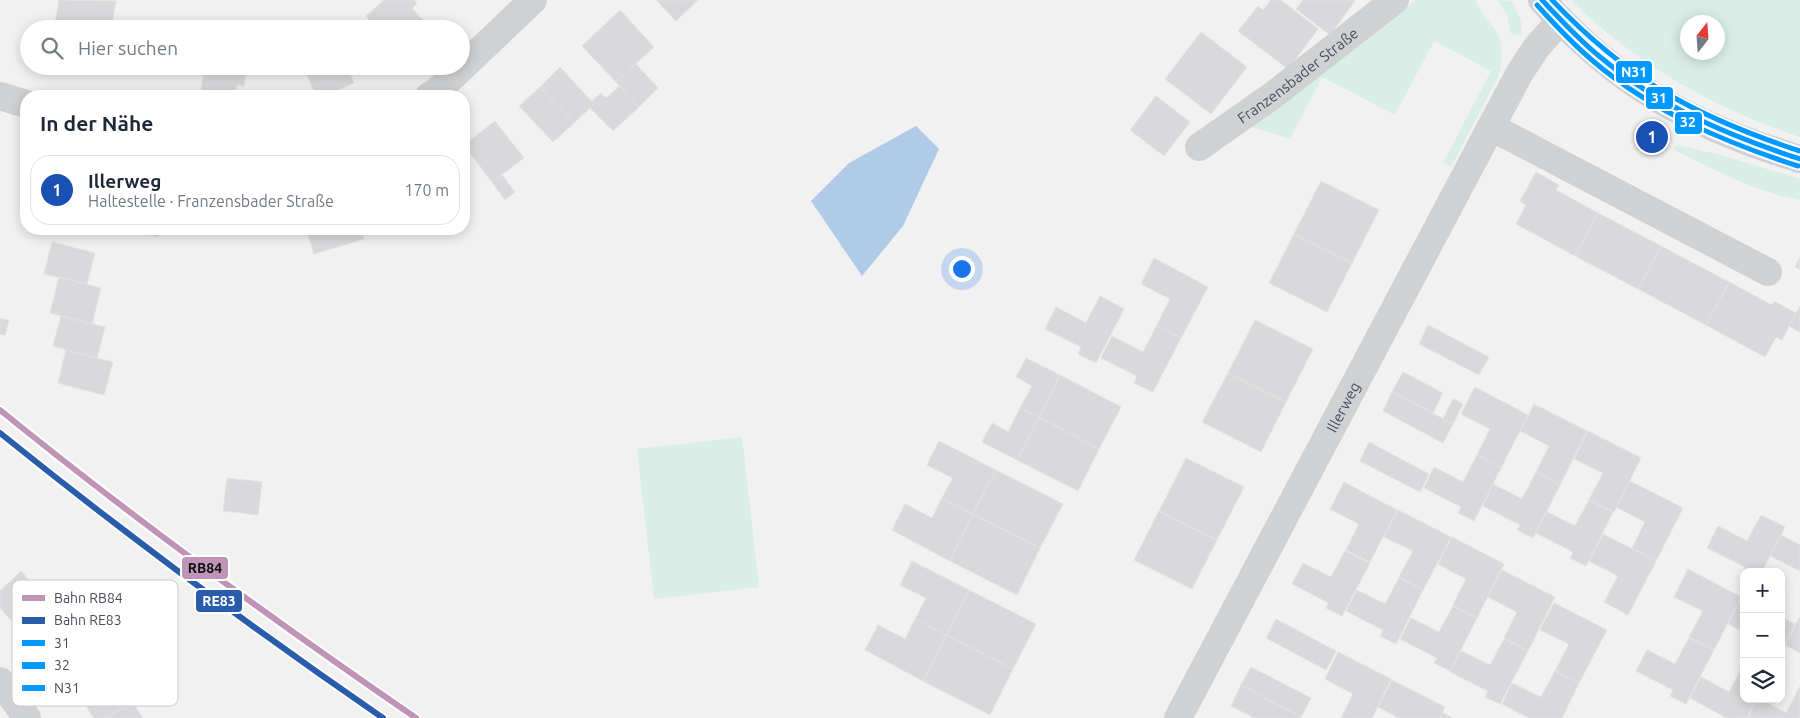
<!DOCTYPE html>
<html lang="de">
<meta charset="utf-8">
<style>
:root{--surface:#fff;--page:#f6f6f7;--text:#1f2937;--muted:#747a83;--line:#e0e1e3;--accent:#848690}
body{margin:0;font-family:Ubuntu,sans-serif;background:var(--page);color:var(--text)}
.controls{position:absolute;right:15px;bottom:15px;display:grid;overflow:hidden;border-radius:10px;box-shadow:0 2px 12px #0003}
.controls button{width:45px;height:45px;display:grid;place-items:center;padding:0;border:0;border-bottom:1px solid var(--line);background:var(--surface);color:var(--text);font:25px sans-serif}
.compass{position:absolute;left:1680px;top:15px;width:45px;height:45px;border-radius:50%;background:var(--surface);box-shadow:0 2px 12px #0003;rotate:17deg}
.you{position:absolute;left:961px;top:268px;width:18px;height:18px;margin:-12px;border:4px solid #fff;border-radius:50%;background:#1a73e8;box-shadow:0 0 0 8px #1a73e833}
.badge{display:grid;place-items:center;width:32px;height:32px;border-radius:50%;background:var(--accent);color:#fff;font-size:16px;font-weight:700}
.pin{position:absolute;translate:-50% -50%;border:2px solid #fff;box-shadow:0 1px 5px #0006}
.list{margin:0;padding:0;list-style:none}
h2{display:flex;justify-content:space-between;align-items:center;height:65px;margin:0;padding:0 20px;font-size:21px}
h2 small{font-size:16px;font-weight:400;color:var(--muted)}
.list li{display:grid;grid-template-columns:32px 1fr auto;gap:15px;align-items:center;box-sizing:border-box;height:70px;margin:0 10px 10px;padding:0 10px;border:1px solid var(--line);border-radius:20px}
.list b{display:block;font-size:19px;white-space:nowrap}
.list p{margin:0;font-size:16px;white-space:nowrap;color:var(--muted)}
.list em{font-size:16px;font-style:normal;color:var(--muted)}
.icon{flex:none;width:28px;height:28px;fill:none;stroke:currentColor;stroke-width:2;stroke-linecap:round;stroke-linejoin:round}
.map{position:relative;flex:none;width:1800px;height:718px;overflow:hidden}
.search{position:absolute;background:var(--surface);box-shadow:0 2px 12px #0003;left:20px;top:20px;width:450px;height:55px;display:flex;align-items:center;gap:12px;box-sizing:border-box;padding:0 18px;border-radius:28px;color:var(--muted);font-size:19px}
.panel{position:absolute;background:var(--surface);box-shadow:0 2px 12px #0003;left:20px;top:90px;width:450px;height:145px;border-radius:20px}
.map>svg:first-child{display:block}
.green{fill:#d8eee7;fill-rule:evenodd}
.water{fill:#b0cbe8}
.building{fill:#d9d9db;stroke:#e2e2e4}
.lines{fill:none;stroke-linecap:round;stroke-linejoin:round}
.minor{stroke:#d0d1d3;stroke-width:28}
.bus-1-casing{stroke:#fff;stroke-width:9}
.bus-2-casing{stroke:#fff;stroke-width:9}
.bus-3-casing{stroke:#fff;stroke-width:9}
.bus-1{stroke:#09f;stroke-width:5}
.bus-2{stroke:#09f;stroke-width:5}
.bus-3{stroke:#09f;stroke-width:5}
.rail-1-casing{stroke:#fff;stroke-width:10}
.rail-2-casing{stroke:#fff;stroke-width:10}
.rail-1{stroke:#bf94b6;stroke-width:6}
.rail-2{stroke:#295caa;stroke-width:6}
.labels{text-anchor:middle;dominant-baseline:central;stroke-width:4;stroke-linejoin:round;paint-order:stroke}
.street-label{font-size:15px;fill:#494d5c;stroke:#fff}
.key{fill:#fff;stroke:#c8cace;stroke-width:1}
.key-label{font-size:14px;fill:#494d5c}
.line-badge{stroke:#fff;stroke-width:2}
.badge-label{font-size:14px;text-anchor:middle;font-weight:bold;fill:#fff}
.pale-badge-label{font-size:14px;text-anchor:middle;font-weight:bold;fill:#111}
</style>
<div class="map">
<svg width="1800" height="718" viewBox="0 0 1800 718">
<rect width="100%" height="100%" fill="#f1f1f1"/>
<path class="green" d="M 1416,0 L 1476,0 C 1480,13 1490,22 1497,33 C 1504,45 1502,63 1499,75 L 1451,167 L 1443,163 L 1491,71 L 1434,41 L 1395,115 L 1322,77 L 1290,139 L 1251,127 Z
M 1497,0 L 1512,1 L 1521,21 L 1522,35 L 1511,34 L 1507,15 Z
M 1571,0 L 1800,0 L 1800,137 C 1729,113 1670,83 1611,36 C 1598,25 1583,13 1571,0 ZM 1718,22 L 1718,52 L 1688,52 L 1688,22 Z
M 1677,145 L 1721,155 L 1800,179 L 1800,200 C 1755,192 1715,170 1674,150 L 1673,148 Z
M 742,437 L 759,587 L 654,599 L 637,449 Z"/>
<path class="water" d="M 916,126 L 939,149 L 903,226 L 862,276 L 811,201 L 849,163 Z"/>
<path class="building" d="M 59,0 L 116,1 L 111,29 L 54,29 Z
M 384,0 L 414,0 L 417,3 L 412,8 L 428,26 L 425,29 L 377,29 L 366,16 Z
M 656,0 L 698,0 L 676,21 Z
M 1271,0 L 1281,0 L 1318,29 L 1288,69 L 1238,31 L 1258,6 L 1263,10 Z
M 1303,0 L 1354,0 L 1355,1 L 1330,35 L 1296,9 Z
M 620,10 L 654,47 L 616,82 L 582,46 Z
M 1201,32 L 1247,67 L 1211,114 L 1165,79 Z
M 636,64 L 658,88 L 639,107 L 616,82 Z
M 148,66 L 188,66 L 186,74 Z
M 205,66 L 247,66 L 244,86 L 237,85 L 234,96 L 201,90 Z
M 303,66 L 347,66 L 354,83 L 324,96 L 316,96 Z
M 560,67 L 594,104 L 574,123 L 540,87 Z
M 620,86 L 639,107 L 613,131 L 590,108 L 594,104 L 592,101 L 601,93 L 606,98 Z
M 540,87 L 574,123 L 553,142 L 519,106 Z
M 1156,96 L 1190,122 L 1164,156 L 1130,130 Z
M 495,121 L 524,158 L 492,182 L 464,145 Z
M 1536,172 L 1559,185 L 1556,190 L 1598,213 L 1575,256 L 1516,224 L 1526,205 L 1520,201 Z
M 502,175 L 515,192 L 505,200 L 492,182 Z
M 1321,181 L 1379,210 L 1352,263 L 1294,234 Z
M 1598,213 L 1661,246 L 1638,289 L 1575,256 Z
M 131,229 L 160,229 L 158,237 Z
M 306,229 L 361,229 L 364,239 L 314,254 Z
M 1294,234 L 1352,263 L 1327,312 L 1269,283 Z
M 52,242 L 95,253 L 87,284 L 44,274 Z
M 1661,246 L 1729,282 L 1706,325 L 1638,289 Z
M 1800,257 L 1800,269 L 1795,267 Z
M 1154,258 L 1208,287 L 1181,338 L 1157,325 L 1170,299 L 1141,284 Z
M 59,277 L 101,288 L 92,324 L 50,313 Z
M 1729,282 L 1772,305 L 1774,301 L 1796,313 L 1782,340 L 1776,337 L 1765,357 L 1706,325 Z
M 1100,296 L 1124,309 L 1096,363 L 1078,354 L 1081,347 L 1045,329 L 1056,307 L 1086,323 Z
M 1800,306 L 1800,332 L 1789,326 Z
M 61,316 L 105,327 L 97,358 L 53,346 Z
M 0,318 L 9,320 L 5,335 L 0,334 Z
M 1255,320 L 1313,349 L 1286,402 L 1228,373 Z
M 1157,325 L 1181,338 L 1153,392 L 1134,383 L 1137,376 L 1101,358 L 1112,336 L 1143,352 Z
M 1428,325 L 1489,357 L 1479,375 L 1419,344 Z
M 66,350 L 113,362 L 104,395 L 58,383 Z
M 1026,358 L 1060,375 L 1039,417 L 1020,408 L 1032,386 L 1016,377 Z
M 1403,372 L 1443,393 L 1433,413 L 1392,392 Z
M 1228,373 L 1286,402 L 1261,452 L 1202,422 Z
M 1060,375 L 1121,407 L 1099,449 L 1039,417 Z
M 1475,387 L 1528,415 L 1501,468 L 1477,455 L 1490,429 L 1461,414 Z
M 1392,392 L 1453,424 L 1443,443 L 1383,411 Z
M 1453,399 L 1463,404 L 1453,424 L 1443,419 Z
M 1534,404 L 1587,431 L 1560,485 L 1536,472 L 1549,446 L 1520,431 Z
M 1020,408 L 1039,417 L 1017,460 L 982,442 L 992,423 L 1008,432 Z
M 1039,417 L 1099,449 L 1078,491 L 1017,460 Z
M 1588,431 L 1641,458 L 1614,512 L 1589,500 L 1603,473 L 1574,459 Z
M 939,441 L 996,470 L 973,514 L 942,498 L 953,478 L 927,465 Z
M 1369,442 L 1429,474 L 1420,492 L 1360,461 Z
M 1477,455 L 1501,468 L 1474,521 L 1458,513 L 1461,507 L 1424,488 L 1434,467 L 1463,482 Z
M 1186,458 L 1244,487 L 1217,540 L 1159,511 Z
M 996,470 L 1063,504 L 1040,548 L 973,514 Z
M 1536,472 L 1560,485 L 1533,538 L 1517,530 L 1520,525 L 1483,506 L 1493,484 L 1522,499 Z
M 227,478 L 262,482 L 258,515 L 223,511 Z
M 1630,481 L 1683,508 L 1656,561 L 1632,548 L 1645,522 L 1616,507 Z
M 1344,482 L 1397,510 L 1370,562 L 1346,550 L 1359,524 L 1330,509 Z
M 942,498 L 973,514 L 950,561 L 892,530 L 905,504 L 932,518 Z
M 1589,500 L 1613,512 L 1586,566 L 1570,558 L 1573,552 L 1536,533 L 1547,512 L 1575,526 Z
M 1398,510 L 1451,537 L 1423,590 L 1399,577 L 1413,551 L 1384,537 Z
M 1159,511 L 1217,540 L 1192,589 L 1134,560 Z
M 973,514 L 1040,548 L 1017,595 L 950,561 Z
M 1761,515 L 1785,527 L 1762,572 L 1744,572 L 1744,574 L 1742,573 L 1745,567 L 1707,548 L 1718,526 L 1747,541 Z
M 1603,534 L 1656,561 L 1628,615 L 1604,602 L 1618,576 L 1589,561 Z
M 1781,535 L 1800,545 L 1800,571 L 1770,556 Z
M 1452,537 L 1504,564 L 1477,618 L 1453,605 L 1466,579 L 1438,564 Z
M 1345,551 L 1370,563 L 1342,616 L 1326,608 L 1329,603 L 1292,584 L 1303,563 L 1331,577 Z
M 912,561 L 969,590 L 946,635 L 915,619 L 926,598 L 900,585 Z
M 1688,569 L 1741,597 L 1714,650 L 1689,637 L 1703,611 L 1674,597 Z
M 1502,570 L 1555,597 L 1528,651 L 1504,638 L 1517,612 L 1488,597 Z
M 21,571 L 49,602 L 19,629 L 0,608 L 0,591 Z
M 1399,578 L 1423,590 L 1396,644 L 1380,636 L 1383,630 L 1346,611 L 1357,590 L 1385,604 Z
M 969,590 L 1036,624 L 1013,669 L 946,635 Z
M 1742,597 L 1744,598 L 1744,632 L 1728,624 Z
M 1554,603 L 1607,630 L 1579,683 L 1555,671 L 1569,644 L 1540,630 Z
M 1453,606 L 1477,618 L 1450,671 L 1434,663 L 1437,658 L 1400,639 L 1411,618 L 1439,632 Z
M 1781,617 L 1795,624 L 1781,651 Z
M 1799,618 L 1800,618 L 1800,653 L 1785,645 Z
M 915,619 L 946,635 L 923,681 L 865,650 L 878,625 L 905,639 Z
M 1276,619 L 1336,651 L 1326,670 L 1266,638 Z
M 946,635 L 1013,669 L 990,715 L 923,681 Z
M 1689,638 L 1714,650 L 1686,704 L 1670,696 L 1673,690 L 1636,671 L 1647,650 L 1675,664 Z
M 1504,639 L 1528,651 L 1500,704 L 1485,697 L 1488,691 L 1450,672 L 1461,651 L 1490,665 Z
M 1338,652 L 1391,679 L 1372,718 L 1341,718 L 1353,694 L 1325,679 Z
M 1743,666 L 1744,699 L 1756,699 L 1747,718 L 1727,718 L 1690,698 L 1701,677 L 1729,692 Z
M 1251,667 L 1311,698 L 1301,717 L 1241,685 Z
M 1555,671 L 1579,683 L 1562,718 L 1529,718 L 1502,704 L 1512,683 L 1541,697 Z
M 113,673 L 132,701 L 106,718 L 94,718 L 79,696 Z
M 1392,680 L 1445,707 L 1440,718 L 1399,718 L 1378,707 Z
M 1241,685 L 1301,717 L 1301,718 L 1254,718 L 1231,706 Z
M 1800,686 L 1800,718 L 1748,718 L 1757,699 L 1760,699 L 1786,713 Z
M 132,701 L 143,718 L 106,718 Z
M 1443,713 L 1453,718 L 1440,718 Z"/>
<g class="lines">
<g class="minor">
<path d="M 1542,0 C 1616,84 1693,127 1800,159"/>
<path d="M 0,96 L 26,104"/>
<path d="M 429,96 L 434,94 L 533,0"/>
<path d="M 1491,127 L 1768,272"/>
<path id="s1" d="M 1199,147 L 1272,96 L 1395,0"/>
<path d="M 0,681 L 27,718"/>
<path id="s2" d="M 1178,718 L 1519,74 L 1536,48 L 1560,21"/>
</g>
<g class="bus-1-casing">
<path id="bus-1" d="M 1542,0 C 1560,19 1578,39 1599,56 C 1658,106 1727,135 1800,159"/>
</g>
<g class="bus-2-casing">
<path id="bus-2" d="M 1537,5 C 1555,25 1573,44 1593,61 C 1653,112 1724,142 1798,166"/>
</g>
<g class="bus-3-casing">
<path id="bus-3" d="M 1552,0 C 1628,80 1696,117 1800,151"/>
</g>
<use href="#bus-1" class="bus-1"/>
<use href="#bus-2" class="bus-2"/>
<use href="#bus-3" class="bus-3"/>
<g class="rail-1-casing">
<path id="rail-1" d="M 0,410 C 134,519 273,620 416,718"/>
</g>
<g class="rail-2-casing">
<path id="rail-2" d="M 0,433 C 124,533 252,628 383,718"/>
</g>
<use href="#rail-1" class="rail-1"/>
<use href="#rail-2" class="rail-2"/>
</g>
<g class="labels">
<g class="street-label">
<text stroke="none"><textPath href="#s1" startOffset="122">Franzensbader Straße</textPath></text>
<text stroke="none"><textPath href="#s2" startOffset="352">Illerweg</textPath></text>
</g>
</g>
<rect x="12" y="580" width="166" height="126" rx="8" class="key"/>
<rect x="22" y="595" width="23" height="6" fill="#bf94b6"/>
<rect x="22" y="617" width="23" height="7" fill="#295caa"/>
<rect x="22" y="640" width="23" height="6" fill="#09f"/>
<rect x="22" y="662" width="23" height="7" fill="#09f"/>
<rect x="22" y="685" width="23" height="6" fill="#09f"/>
<g class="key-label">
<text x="54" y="603">Bahn RB84</text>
<text x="54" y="625">Bahn RE83</text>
<text x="54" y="648">31</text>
<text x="54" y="670">32</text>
<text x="54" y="693">N31</text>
</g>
<g class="line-badge">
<rect x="1615" y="60" width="38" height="24" rx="5" fill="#09f"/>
<rect x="1645" y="86" width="29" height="24" rx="5" fill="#09f"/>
<rect x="1674" y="111" width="29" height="24" rx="5" fill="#09f"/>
<rect x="181" y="556" width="48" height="24" rx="5" fill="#bf94b6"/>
<rect x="195" y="589" width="48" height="24" rx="5" fill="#295caa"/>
</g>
<g class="badge-label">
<text x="1634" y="77">N31</text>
<text x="1659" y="103">31</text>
<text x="1688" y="127">32</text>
<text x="219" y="606">RE83</text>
</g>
<g class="pale-badge-label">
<text x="205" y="573">RB84</text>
</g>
</svg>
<div class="controls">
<button>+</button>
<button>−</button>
<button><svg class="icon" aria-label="layers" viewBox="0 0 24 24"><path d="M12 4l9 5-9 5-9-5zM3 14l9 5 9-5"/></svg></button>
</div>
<svg class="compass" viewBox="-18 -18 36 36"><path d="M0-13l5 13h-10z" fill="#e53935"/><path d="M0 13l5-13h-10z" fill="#747a83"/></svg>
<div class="you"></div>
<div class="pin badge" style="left:1652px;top:137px;background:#1a4fb4">1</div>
<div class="search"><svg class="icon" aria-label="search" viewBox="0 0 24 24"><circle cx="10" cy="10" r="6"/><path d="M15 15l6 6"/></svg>Hier suchen</div>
<section class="panel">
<h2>In der Nähe<small></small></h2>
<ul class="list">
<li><span class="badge" style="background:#1a4fb4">1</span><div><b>Illerweg</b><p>Haltestelle · Franzensbader Straße</p></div><em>170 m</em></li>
</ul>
</section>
</div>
